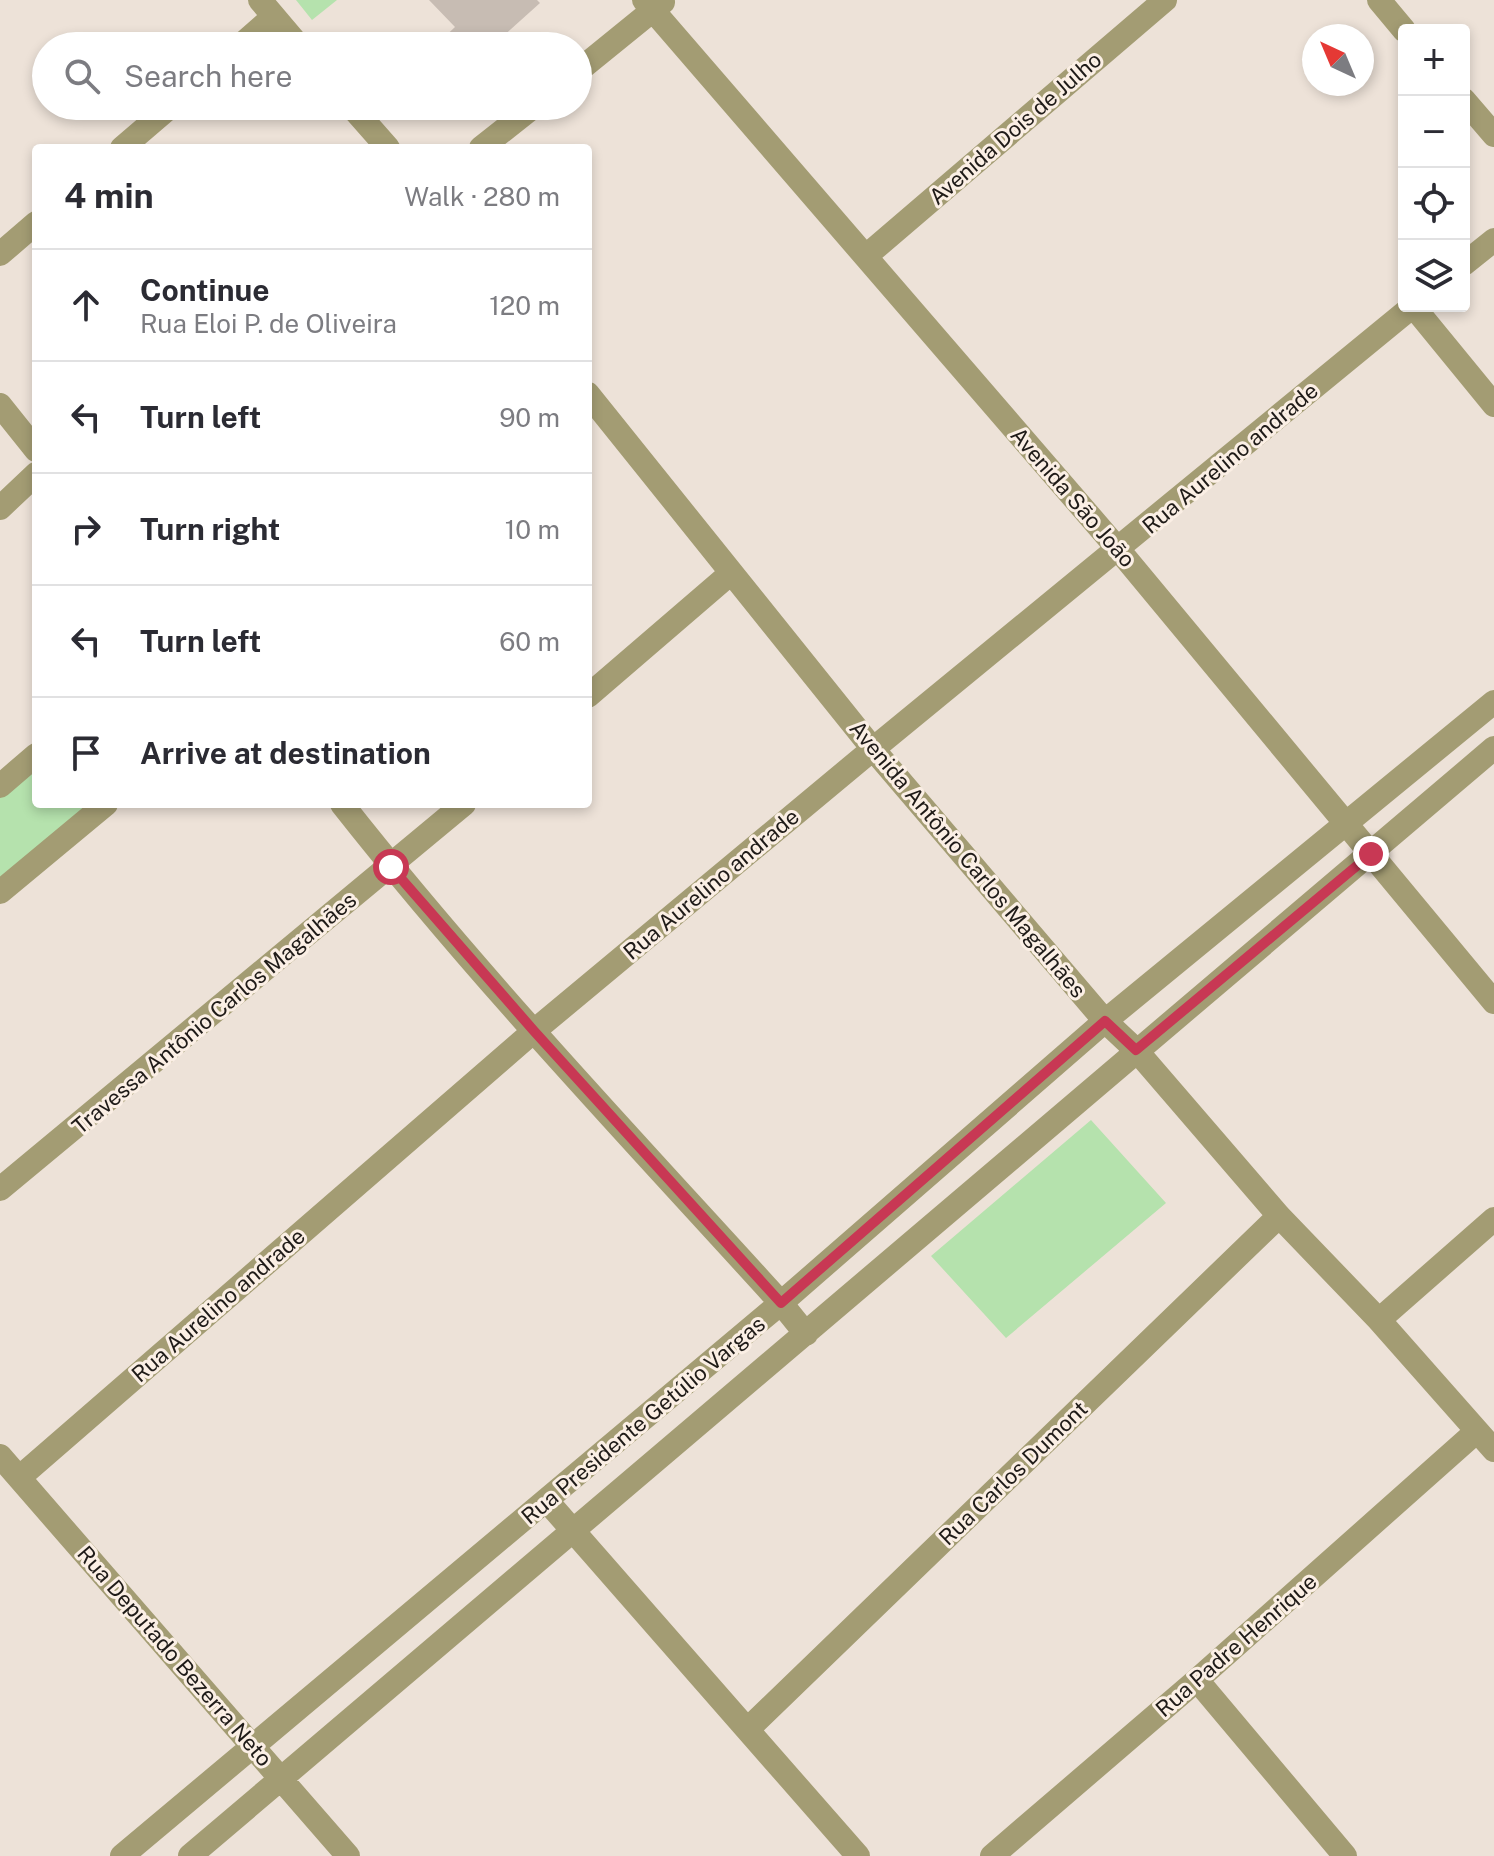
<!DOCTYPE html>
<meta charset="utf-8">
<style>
:root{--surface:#fff;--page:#f2f2f3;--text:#2b2b33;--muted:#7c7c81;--line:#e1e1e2}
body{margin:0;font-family:"Public Sans",sans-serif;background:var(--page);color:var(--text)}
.controls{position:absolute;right:24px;top:24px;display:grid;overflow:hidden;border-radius:8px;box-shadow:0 4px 12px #0003}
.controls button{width:72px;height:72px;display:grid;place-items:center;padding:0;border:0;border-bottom:2px solid var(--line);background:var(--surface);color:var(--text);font:40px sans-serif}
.compass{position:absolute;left:1302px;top:24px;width:72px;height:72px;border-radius:50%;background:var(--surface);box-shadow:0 4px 12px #0003;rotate:316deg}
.stop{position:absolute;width:24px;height:24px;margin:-18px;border:6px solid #c83854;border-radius:50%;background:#fff}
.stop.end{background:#c83854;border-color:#fff;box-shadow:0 2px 8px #0008}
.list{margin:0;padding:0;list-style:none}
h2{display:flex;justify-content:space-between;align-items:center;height:104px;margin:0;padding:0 32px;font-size:34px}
h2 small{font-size:26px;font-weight:400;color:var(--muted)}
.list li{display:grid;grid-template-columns:52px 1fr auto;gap:24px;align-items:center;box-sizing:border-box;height:112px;padding:0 32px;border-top:2px solid var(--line)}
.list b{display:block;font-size:30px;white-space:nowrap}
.list p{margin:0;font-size:26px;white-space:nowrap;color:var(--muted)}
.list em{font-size:26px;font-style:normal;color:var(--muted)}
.icon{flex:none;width:44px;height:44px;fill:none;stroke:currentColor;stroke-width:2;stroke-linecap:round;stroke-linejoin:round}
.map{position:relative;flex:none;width:1494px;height:1856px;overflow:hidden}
.search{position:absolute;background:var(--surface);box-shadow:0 4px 12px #0003;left:32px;top:32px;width:560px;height:88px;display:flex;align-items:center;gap:20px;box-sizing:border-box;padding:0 28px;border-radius:44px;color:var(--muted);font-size:30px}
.panel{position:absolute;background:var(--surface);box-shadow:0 4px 12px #0003;left:32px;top:144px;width:560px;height:664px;border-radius:8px}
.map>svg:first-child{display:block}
.green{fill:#b5e2ad}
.building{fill:#c7bcb3}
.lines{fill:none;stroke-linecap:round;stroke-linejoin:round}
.minor{stroke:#a39c73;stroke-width:24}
.route{stroke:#c83854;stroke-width:10}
.labels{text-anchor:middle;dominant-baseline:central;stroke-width:6;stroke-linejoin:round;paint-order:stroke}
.street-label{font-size:22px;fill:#1f1b18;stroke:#fbefe5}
</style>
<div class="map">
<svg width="1494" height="1856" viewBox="0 0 1494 1856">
<rect width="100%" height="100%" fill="#ede2d8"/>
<path class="green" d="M 296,0 L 337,0 L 312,20 Z
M 36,755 L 36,804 L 106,804 L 0,892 L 0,786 Z
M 1091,1120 L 1166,1203 L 1006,1338 L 931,1256 Z"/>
<path class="building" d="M 429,0 L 537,0 L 540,3 L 492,46 L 435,46 L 455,27 Z"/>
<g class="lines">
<path class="minor" d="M 260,0 L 299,46
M 644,0 L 1118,549 L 1494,1002
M 1379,0 L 1404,30
M 240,46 L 273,17
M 578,71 L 663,2
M 1464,100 L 1494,135
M 351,106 L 388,148
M 122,148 L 171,106
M 481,148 L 534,106
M 0,254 L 36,223
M 866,256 L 1165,0
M 1464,264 L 1494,240
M 1413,306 L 1494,405
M 588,394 L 873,749 L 1105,1021 L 1136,1050 L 1279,1216 L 1379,1320 L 1494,1450
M 0,405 L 36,450
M 0,508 L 36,474
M 588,696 L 731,573
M 0,786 L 36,755
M 342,804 C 479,978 632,1139 781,1303 L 806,1334
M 0,892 L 106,804
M 0,1189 L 464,804
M 1379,1320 L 1494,1219
M 0,1456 L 348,1856
M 20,1477 L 534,1031 L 873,749 L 1413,306
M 547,1501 L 858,1856
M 1197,1680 L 1345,1856
M 748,1729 L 1279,1216
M 122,1856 L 781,1303 L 1105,1021 L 1494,702
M 190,1856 L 1494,748
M 992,1856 L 1197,1680 L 1477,1431"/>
</g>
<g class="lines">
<path class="route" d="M 391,867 L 534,1031 L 781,1303 L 1105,1021 L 1136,1050 L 1371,854"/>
</g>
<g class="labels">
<g class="street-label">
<text transform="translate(1015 128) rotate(-41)">Avenida Dois de Julho</text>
<text transform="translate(1230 458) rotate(-40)">Rua Aurelino andrade</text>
<text transform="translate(1073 497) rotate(49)">Avenida São João</text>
<text transform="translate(968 859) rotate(50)">Avenida Antônio Carlos Magalhães</text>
<text transform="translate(711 884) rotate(-40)">Rua Aurelino andrade</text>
<text transform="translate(214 1013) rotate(-40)">Travessa Antônio Carlos Magalhães</text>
<text transform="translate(218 1305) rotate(-41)">Rua Aurelino andrade</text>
<text transform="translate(643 1420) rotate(-40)">Rua Presidente Getúlio Vargas</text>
<text transform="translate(1013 1473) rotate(-44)">Rua Carlos Dumont</text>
<text transform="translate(1236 1645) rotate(-41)">Rua Padre Henrique</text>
<text transform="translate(175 1656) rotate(49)">Rua Deputado Bezerra Neto</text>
</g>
</g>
</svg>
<div class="controls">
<button>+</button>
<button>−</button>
<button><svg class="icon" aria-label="locate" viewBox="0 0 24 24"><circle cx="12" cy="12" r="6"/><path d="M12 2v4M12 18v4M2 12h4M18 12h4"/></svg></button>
<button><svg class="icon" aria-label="layers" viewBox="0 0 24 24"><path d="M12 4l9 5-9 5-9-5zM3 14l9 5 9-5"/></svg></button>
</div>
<svg class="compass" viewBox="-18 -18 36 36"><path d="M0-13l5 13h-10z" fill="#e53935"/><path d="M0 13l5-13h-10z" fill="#7c7c81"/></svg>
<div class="stop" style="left:391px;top:867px"></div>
<div class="stop end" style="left:1371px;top:854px"></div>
<div class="search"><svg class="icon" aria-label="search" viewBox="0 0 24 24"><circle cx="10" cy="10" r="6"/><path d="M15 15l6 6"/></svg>Search here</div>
<section class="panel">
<h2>4 min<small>Walk · 280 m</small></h2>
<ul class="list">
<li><svg class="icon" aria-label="ahead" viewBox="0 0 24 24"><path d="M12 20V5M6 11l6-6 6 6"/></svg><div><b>Continue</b><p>Rua Eloi P. de Oliveira</p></div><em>120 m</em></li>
<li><svg class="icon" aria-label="left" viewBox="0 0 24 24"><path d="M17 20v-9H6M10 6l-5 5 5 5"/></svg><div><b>Turn left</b></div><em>90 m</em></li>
<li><svg class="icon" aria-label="right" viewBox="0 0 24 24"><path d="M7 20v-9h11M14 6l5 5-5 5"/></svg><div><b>Turn right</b></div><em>10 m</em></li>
<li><svg class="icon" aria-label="left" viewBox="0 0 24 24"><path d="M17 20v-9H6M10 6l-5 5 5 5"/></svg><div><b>Turn left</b></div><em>60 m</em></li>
<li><svg class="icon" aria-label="arrive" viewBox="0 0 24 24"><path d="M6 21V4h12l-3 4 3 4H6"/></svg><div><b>Arrive at destination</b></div></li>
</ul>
</section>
</div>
